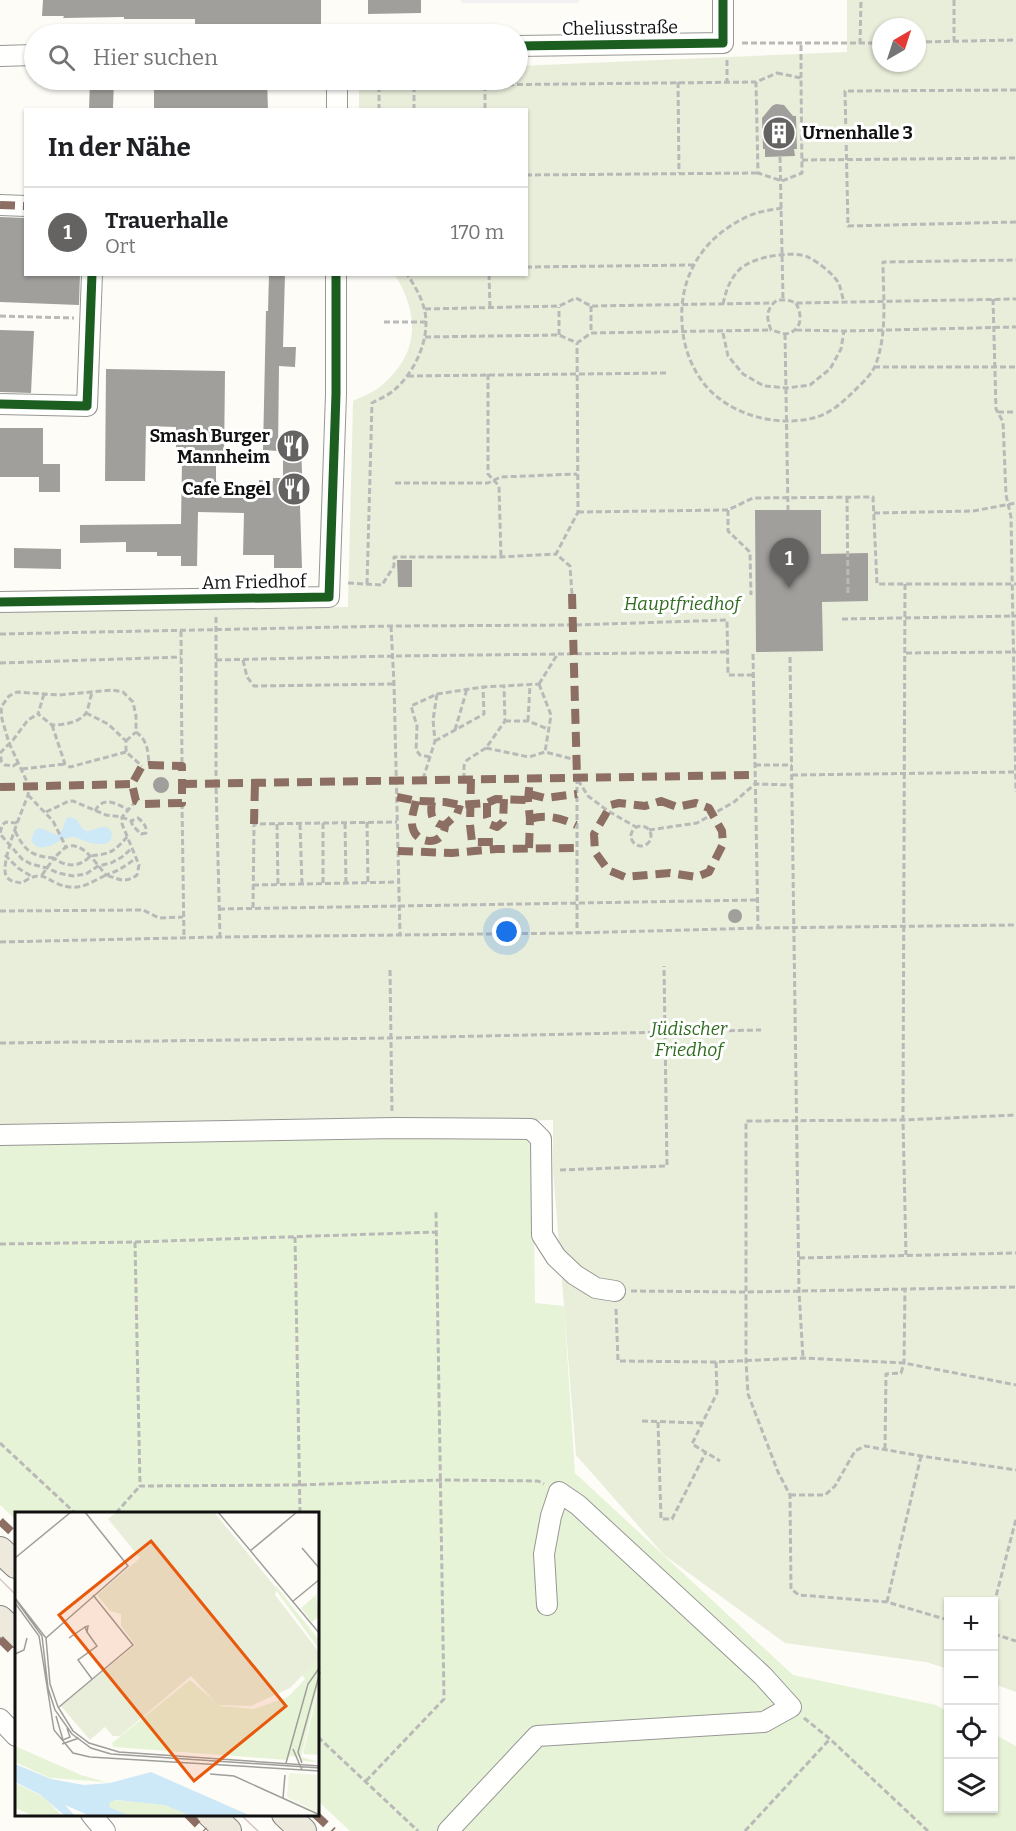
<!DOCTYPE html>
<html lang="de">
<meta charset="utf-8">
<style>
:root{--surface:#fff;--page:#f2f2f2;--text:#202124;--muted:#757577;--line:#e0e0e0;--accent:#646362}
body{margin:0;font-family:Bitter,serif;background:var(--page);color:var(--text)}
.controls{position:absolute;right:18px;bottom:18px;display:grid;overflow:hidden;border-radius:0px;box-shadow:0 2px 4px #0004}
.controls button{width:54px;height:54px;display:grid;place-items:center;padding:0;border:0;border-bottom:2px solid var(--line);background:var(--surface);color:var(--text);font:30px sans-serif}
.compass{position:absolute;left:872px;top:18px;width:54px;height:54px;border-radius:50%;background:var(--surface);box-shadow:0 2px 4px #0004;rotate:39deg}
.you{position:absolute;left:507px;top:932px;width:21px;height:21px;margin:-15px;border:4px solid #fff;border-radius:50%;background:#1a73e8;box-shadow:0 0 0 9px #1a73e833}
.badge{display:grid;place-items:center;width:39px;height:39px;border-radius:50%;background:var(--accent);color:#fff;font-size:20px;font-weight:700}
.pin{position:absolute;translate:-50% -50px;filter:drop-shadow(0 2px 3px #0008)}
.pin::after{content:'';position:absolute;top:32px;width:21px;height:18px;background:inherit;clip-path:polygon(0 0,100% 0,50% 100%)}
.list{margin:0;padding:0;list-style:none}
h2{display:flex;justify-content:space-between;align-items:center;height:78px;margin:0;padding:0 24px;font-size:26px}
h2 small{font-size:20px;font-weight:400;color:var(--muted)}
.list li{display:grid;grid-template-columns:39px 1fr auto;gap:18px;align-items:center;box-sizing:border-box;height:90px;padding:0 24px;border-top:2px solid var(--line)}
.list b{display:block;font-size:22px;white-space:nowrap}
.list p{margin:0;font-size:20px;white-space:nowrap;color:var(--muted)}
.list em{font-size:20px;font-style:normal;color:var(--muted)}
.icon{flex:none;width:33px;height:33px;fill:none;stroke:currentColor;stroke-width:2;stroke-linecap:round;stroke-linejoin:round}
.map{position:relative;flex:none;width:1016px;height:1831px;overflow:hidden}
.search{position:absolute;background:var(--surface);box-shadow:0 2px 4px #0004;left:24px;top:24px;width:504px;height:66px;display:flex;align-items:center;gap:15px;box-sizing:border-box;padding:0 21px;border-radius:33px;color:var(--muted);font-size:22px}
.panel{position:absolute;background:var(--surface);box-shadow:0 2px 4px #0004;left:24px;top:108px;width:504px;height:168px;border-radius:0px}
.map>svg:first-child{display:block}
.industrial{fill:#f5f0f3}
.green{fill:#e7f3d7}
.cemetery{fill:#e9eedb;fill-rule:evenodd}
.water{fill:#cde8f7}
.building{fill:#a19f9c}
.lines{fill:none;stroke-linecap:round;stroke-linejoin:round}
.minor-casing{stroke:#979795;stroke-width:22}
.major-casing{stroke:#858482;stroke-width:28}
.path{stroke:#b9b9b8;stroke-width:3;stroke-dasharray:6 3;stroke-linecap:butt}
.minor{stroke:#fffffe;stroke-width:20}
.major{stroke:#ede9dc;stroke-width:26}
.tram{stroke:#d9c6c7;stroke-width:1.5}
.quiet{stroke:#8d6e63;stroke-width:8;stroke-dasharray:15 8;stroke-linecap:butt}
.cycleway-casing{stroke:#fff;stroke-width:13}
.cycleway{stroke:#1b5e20;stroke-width:9}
.labels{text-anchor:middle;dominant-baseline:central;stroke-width:6;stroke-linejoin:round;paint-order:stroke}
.street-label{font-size:18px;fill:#111;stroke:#fff}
.poi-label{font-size:18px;font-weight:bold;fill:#111;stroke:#fff;text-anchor:end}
.park-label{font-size:18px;font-style:italic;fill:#2f6b1f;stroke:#fff}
.inset-road{fill:none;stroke:#9f9e9b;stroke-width:1.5}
.view{fill:#e8590c;fill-opacity:0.15;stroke:#e8590c;stroke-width:3}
.inset-edge{fill:none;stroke:#111;stroke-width:3}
</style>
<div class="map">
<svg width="1016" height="1831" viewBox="0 0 1016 1831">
<rect width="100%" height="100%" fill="#fdfcf7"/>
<path class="industrial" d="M 461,0 L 579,0 L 579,3 L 461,3 Z"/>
<path class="green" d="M 521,1134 L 533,1147 L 535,1303 L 564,1306 L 575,1473 L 793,1675 L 936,1705 L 948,1712 L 948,1808 L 994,1808 L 994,1734 L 1016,1746 L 1016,1831 L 350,1831 L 318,1801 L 318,1513 L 16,1513 L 16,1520 L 0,1505 L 0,1143 Z"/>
<path class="cemetery" d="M 847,0 L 1016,0 L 1016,1692 L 994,1684 L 994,1602 L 948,1602 L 948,1669 L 926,1662 L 785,1643 L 664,1555 L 576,1455 L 553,1170 L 553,1120 L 0,1128 L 0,612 L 348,607 L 353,401 C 360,397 370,394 377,389 C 419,357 421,317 395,275 L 526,274 L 526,110 L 359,109 L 359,80 L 518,80 L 518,66 L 847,52 ZM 881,27 L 917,27 L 917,63 L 881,63 Z"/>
<path class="water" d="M 70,817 L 77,820 L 82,828 L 86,831 C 96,831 106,821 112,833 L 111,840 L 106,844 C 101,844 96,844 91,843 C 85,842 80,837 73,837 C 59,836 42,859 31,840 L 35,830 L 39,828 C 58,833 58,844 66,819 Z"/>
<path class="building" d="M 43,0 L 321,0 L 321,30 L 195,31 L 195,19 L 124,19 L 124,17 L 63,18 L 64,16 L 42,16 Z
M 368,0 L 421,0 L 421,13 L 368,14 Z
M 90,80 L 114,80 L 113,108 L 89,110 Z
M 203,80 L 267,80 L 268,110 L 154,110 L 154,83 L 203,82 Z
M 776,104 L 784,105 L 793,116 L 796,116 L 797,149 L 794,149 L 795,156 L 765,157 L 765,149 L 763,149 L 762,118 L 772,106 Z
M 0,217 L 26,218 L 26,274 L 80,274 L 79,305 L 0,302 Z
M 269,274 L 285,274 L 283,347 L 296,347 L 295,367 L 279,366 L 278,451 L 263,450 L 266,311 L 268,311 Z
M 0,330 L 34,331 L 31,393 L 0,392 Z
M 106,369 L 225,371 L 224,462 L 216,461 L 216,481 L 222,490 L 259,491 L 259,480 L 273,481 L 273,478 L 283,478 L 283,438 L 301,439 L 302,474 L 299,475 L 302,568 L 274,568 L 274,555 L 243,555 L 244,513 L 198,512 L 197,566 L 181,566 L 181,556 L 157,556 L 157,552 L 126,552 L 126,542 L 80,543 L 80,525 L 181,524 L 182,461 L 176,461 L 176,427 L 146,426 L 145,481 L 105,481 Z
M 0,428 L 43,428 L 43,464 L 60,464 L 60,492 L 39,492 L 39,477 L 0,477 Z
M 755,510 L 821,510 L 821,554 L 868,553 L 868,601 L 822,602 L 823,651 L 756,652 Z
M 14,548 L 61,549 L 61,569 L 14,568 Z
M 397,560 L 412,560 L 412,587 L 398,587 Z
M153 785a8 8 0 1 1 16 0a8 8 0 1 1-16 0Z
M728 916a7 7 0 1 1 14 0a7 7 0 1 1-14 0Z"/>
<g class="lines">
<g class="minor-casing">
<path id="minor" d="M 518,46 L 723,43 L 723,0
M 0,56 L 34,55
M 337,110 L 337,80
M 0,205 L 26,206
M 0,404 L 87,406 L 92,274
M 0,602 L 329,597 L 336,394 L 336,274
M 0,1135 L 395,1128 L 531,1129 L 541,1139 L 542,1235 L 556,1257 L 575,1275 L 596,1288 L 615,1291
M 0,1719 L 16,1736
M 91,1814 L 105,1831
M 448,1831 L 537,1736 L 764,1722 L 791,1707 L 763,1676 L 578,1505 L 559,1492 L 551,1516 L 544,1554 L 547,1605"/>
</g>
<g class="major-casing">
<path id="major" d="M 0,1550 L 16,1565
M 0,1619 L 16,1634
M 210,1814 L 228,1831
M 285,1814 L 303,1831"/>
</g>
<path class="path" d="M 954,0 L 954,41
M 917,42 L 1016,40
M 742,43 L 881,43
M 860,44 L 861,0
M 727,60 L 727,82
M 777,73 L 801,78 L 802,173 L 782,181 L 758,173 L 756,82 Z
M 801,78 L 801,44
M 678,82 L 679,173
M 485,85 L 485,110
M 414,86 L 414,110
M 1016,90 L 845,91 L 848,226 L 1016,222
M 379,110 L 379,86 L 756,82
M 780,157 L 783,299
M 802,160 L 1016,158
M 526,175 L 758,173
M 782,208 C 772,210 760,211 751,215 C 706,234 679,273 682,322 C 683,345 690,366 705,385 C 731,416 779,428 817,417 C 830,413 842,403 851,394 C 859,386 870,377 875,366 C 888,334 883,296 883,262 L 1016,260
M 526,267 L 693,265
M 489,274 L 490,308
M 993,299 L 996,409 L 1003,422 L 1006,495 L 1011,517 L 1016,792
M 796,303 C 803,317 802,331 785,334 L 771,330 C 766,317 766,309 777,300 L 788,300 L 796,303 L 1016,299
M 723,304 C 726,291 729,281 738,271 C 750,257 791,250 808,257 C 818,262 834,274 839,284 C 841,289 842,296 844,302
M 591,306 L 591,333
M 425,309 L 559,306 L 576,298 L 591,306 L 773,303
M 0,316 L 74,318
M 384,322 L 426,322
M 796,330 L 844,331 L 1016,327
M 723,333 L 728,356 L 743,374 L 764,386 L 787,388 L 810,385 L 830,369 L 841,349 L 844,331
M 785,334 L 788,510
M 559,335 L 559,307
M 425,337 L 559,335 L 577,343 L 591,333 L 771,330
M 874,367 L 1016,367
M 488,374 L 488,474 L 499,486 L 501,557
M 408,376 L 667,373
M 998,412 L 1016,412
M 395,483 L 488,483 L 501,477 L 577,474
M 847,497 L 848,594
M 728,510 L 728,531 L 750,552 L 751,595
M 578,512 L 728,510 L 753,498 L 873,497 L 877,584 L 1016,584
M 874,513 L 973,511 L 1016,503
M 348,583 L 382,585 L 394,566 L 394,557 L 501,557 L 556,554
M 367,584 L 372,403 C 379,399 387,396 393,391 C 415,373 432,336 424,308 C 421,296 414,285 407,274
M 905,584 L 903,1120 L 906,1255
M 572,594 L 570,566 L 556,554 L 578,512 L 577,343
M 216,617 L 216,783 L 220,937
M 842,619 L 1016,616
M 391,626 L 394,684 L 400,935
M 181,631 L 182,766
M 0,634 L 391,626 L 574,625 L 727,620 L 728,675 L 753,675
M 906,653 L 1016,652
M 753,654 L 758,928
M 790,657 L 799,1292 L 803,1358
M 216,660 L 393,656 L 727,652
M 243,660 L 247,677 L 254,686 L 394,684
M 0,663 L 181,657
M 539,684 L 551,715 L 545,752
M 539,684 L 557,655
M 44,694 L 38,714 L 52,725 C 63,725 79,723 86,713 C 89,707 90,698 92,693
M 86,713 L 108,724 L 126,741 L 126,752 L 142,766
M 505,721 L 528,721 L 548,729
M 528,721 L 530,685
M 52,725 L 65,764 L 70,767 L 126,752
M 455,730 L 467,689
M 126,741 L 136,732
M 435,741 L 484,714 L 483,687
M 486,748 L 529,757 L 545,752 L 576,760
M 430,757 L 420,755 L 416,750 L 417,726 L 411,706 L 437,694 L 483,687 L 539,684
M 18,763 L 13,766 L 5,765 L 1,761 L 1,752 L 13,740 L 28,720 L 38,714
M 755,765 L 792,765
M 22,769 L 65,764
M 792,775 L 1016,772
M 577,778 L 577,933
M 423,779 L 435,741 L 433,720 L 437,694
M 464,779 L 464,766 L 467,760 L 486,748 L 505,721 L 504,686
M 578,780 L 588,796 L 608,811 L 636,827
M 28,795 L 53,821 L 66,847
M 136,801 L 122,817 L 122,824 L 139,865 L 137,875 C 125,884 119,879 106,875 C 95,880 83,889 70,887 C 47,885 46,866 22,883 C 16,882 10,882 6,876 C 0,862 22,811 28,795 L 29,786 L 9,743 L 2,719 L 1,707 L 9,696 L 17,692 L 59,695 L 112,690 L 123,692 L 133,702 L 136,716 L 136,732 C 148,741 148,751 149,765
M 182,803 L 184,938
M 95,811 C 103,796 115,803 127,809
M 46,812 L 69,801 L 73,801 L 106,815 L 122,817 L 131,821 L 133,826 L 141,834 L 146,833 C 147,826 143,822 138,818 L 131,821
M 367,822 L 368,883
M 17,823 L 6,822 L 2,825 L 0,834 L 22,859 L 31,864 L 47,868 L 58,873 L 73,876 L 86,874 L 98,866 L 111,863 L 122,857 L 131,849
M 323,823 L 323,884
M 345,823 L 346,883
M 277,824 L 278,885
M 300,824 L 302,884
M631 836a10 10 0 1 1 20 0a10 10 0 1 1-20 0Z
M 649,830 L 697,823 L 734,802 L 755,784 L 792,785
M 15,831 C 25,851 31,856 54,858 C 57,855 61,851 65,848 C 81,838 97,865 106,875 C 118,871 126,866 136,858
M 5,855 L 18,868 L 31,876
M 42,875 L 54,858 C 65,867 80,868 90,856 C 110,854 114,852 127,837
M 253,885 L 398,882
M 253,908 L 254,824 L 397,822
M 219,909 L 757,900
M 0,911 L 143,910 L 159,918 L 183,917
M 0,942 L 220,937 L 577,933 L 758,928 L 1016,925
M 390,970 L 392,1112
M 0,1043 L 391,1038 L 761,1030
M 560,1170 L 667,1166 L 664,966
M 295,1237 L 300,1513
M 135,1242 L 140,1486 L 299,1485 L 442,1480 L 538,1481 L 544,1484
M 0,1244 L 135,1242 L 436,1232
M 799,1258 L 1016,1253
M 631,1291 L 747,1292 L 1016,1287
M 616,1309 L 618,1361 L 716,1362 L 803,1358 L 904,1363 L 1016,1385
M 716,1362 L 717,1393 L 692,1444 L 720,1461
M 642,1421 L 703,1423
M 658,1422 L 661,1519 L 672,1519 L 706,1452
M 0,1443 L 75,1513
M 885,1449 L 886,1374 L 901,1373 L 904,1363 L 905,1290
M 790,1495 L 825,1495 L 835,1486 L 855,1451 L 865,1446 L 921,1456 L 1016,1470
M 116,1513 L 140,1486
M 887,1602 L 921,1456
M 994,1604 L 1016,1519
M 948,1620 L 887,1602 L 799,1595 L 791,1589 L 790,1495 L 778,1472 L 748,1394 L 746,1361 L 746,1121 L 903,1120 L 1016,1115
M 994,1634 L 1016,1641
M 804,1718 L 830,1739 L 928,1831
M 318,1737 L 418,1831
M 366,1781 L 444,1699 L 436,1212
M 745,1831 L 829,1740"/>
<use href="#minor" class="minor"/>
<use href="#major" class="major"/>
<path class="tram" d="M 0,1579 L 16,1595
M 240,1814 L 258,1831"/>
<path class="quiet" d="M 0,205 L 26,206
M 572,594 L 577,778
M 149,765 L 182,766 L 182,803 L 142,804 L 136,801 L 132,784 L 142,766 Z
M 471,779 L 470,825 L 472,842 L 493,842 L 494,849
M 182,784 L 755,775
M 0,787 L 132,784
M 529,794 L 545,798 L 577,794
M 397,797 L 418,801 L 445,802 L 460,805 L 487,803 L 496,799 L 528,800
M 416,801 C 414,810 410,820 413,829 C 418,846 445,845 445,825 L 457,814 L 460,805
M 661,801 L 677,807 L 696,803 L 709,808 L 722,831 L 723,844 L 709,872 L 696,877 L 670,873 L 625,877 L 608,870 L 595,852 L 594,834 L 611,805 L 619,803 L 645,806 Z
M 432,802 C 430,813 431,825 445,825
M 487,803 L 487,817 L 489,824 L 497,827 L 503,822 L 504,799
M 530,819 C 547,814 561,818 576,825
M 254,824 L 255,782
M 529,848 L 530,819 L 528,800 L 530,779
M 398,851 L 452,853 L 497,849 L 576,848
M 0,1521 L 16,1536
M 0,1639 L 16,1655
M 187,1814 L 204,1831
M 315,1814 L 333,1831"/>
<g class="cycleway-casing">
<path id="cycleway" d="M 518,46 L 723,43 L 723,0
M 0,404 L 87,406 L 92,274
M 0,602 L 329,597 L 336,394 L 336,274"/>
</g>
<use href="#cycleway" class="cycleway"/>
</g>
<defs>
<g id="building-disc" transform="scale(1.725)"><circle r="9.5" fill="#646362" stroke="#fff"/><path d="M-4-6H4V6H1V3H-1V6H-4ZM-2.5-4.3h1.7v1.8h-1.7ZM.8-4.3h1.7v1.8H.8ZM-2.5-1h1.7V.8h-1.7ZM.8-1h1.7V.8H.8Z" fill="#fff"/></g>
<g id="restaurant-disc" transform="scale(1.725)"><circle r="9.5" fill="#646362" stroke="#fff"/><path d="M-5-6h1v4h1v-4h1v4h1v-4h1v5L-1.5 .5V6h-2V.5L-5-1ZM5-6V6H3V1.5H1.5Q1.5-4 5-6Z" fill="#fff"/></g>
</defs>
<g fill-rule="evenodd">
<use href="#building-disc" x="779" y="133"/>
<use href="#restaurant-disc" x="293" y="446"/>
<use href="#restaurant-disc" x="294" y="489"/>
</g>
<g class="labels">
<g class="street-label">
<text transform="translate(620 28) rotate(-1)">Cheliusstraße</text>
<text transform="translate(254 582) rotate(-1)">Am Friedhof</text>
</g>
<g class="poi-label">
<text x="802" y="133" text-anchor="start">Urnenhalle 3</text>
<text x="270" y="436">Smash Burger<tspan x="270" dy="21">Mannheim</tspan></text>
<text x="271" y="489">Cafe Engel</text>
</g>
<g class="park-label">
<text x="682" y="604">Hauptfriedhof</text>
<text x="689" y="1029">Jüdischer<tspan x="689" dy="21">Friedhof</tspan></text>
</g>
</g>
<g transform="translate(15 1512)">
<rect width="304" height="304" fill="#fdfcf7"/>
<path d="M 261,74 L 304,128 L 304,137 L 260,77 ZM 301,83 L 304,104 L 297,110 L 286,96 ZM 304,141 L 304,170 L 286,245 L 304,250 L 286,249 L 284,245 L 274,244 L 273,248 L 98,235 L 97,231 L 175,168 L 205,194 L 239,197 L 273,185 L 290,167 L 287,163 ZM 304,174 L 304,243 L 289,242 L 288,241 ZM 0,234 L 66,263 L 91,270 L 35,266 L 0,250 ZM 0,271 L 29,285 L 47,304 L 19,304 L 0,296 ZM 98,288 L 147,292 L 179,304 L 113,304 L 94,296 L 94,290 Z" fill="#e7f3d7"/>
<path d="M 102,0 L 199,0 L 262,77 L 260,83 L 304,140 L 304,146 L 275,176 L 236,194 L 203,193 L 176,164 L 105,224 L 98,224 L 90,215 L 75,228 L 46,194 L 120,133 L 106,114 L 106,102 L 95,99 L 82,83 L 125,46 L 93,7 Z" fill="#e9eedb"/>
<path d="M 274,261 L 304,263 L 304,301 L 272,285 Z" fill="#f0f6e1"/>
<path d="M 0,252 L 36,267 L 69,273 L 95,271 L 136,260 L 236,304 L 176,304 L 150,293 L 101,288 L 95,290 L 94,295 L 115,304 L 75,304 L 50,293 L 60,304 L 50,304 L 26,283 L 0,270 Z" fill="#cde8f7"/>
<path class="inset-road" d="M 203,0 L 305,122M 287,36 L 305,57M 235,39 L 282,0M 0,46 L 56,0M 0,86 L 31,126 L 35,172 L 43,195 L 58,219 L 74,231 L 104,240 L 305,254M 0,87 L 27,124 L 33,176 L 40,198 L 57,222 L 76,236 L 96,242 L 305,256M 277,90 L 305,67M 0,91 L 24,124 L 39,218 L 58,241 L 75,245 L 305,259M 72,120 L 70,115 L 73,114 L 72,120 L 82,134 L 63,148 L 77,167M 31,126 L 113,54 L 70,0M 54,126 L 70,115M 0,142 L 9,138 L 12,126M 44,195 L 118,133 L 78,83M 41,204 L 48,228 L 55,225 L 52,216M 47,232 L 64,226M 278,237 L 287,258M 271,251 L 293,172 L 305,155M 287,251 L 283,240 L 305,160M 195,262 L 219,264 L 305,303M 268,286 L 270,263"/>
<path class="view" d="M 136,29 L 271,194 L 179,269 L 44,103 Z"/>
<rect width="304" height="304" class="inset-edge"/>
</g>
</svg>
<div class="controls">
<button>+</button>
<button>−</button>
<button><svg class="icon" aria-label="locate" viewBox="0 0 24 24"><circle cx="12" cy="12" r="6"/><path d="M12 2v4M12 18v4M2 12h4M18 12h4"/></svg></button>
<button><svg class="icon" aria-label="layers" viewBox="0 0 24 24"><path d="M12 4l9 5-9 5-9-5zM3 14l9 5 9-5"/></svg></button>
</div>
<svg class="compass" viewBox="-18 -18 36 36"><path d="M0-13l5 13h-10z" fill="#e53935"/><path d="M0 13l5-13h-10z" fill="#757577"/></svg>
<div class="you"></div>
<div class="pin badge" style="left:789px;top:588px">1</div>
<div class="search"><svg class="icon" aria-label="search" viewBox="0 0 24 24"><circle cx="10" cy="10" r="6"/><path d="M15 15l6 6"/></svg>Hier suchen</div>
<section class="panel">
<h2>In der Nähe<small></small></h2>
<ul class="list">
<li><span class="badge">1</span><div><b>Trauerhalle</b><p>Ort</p></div><em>170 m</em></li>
</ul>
</section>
</div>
